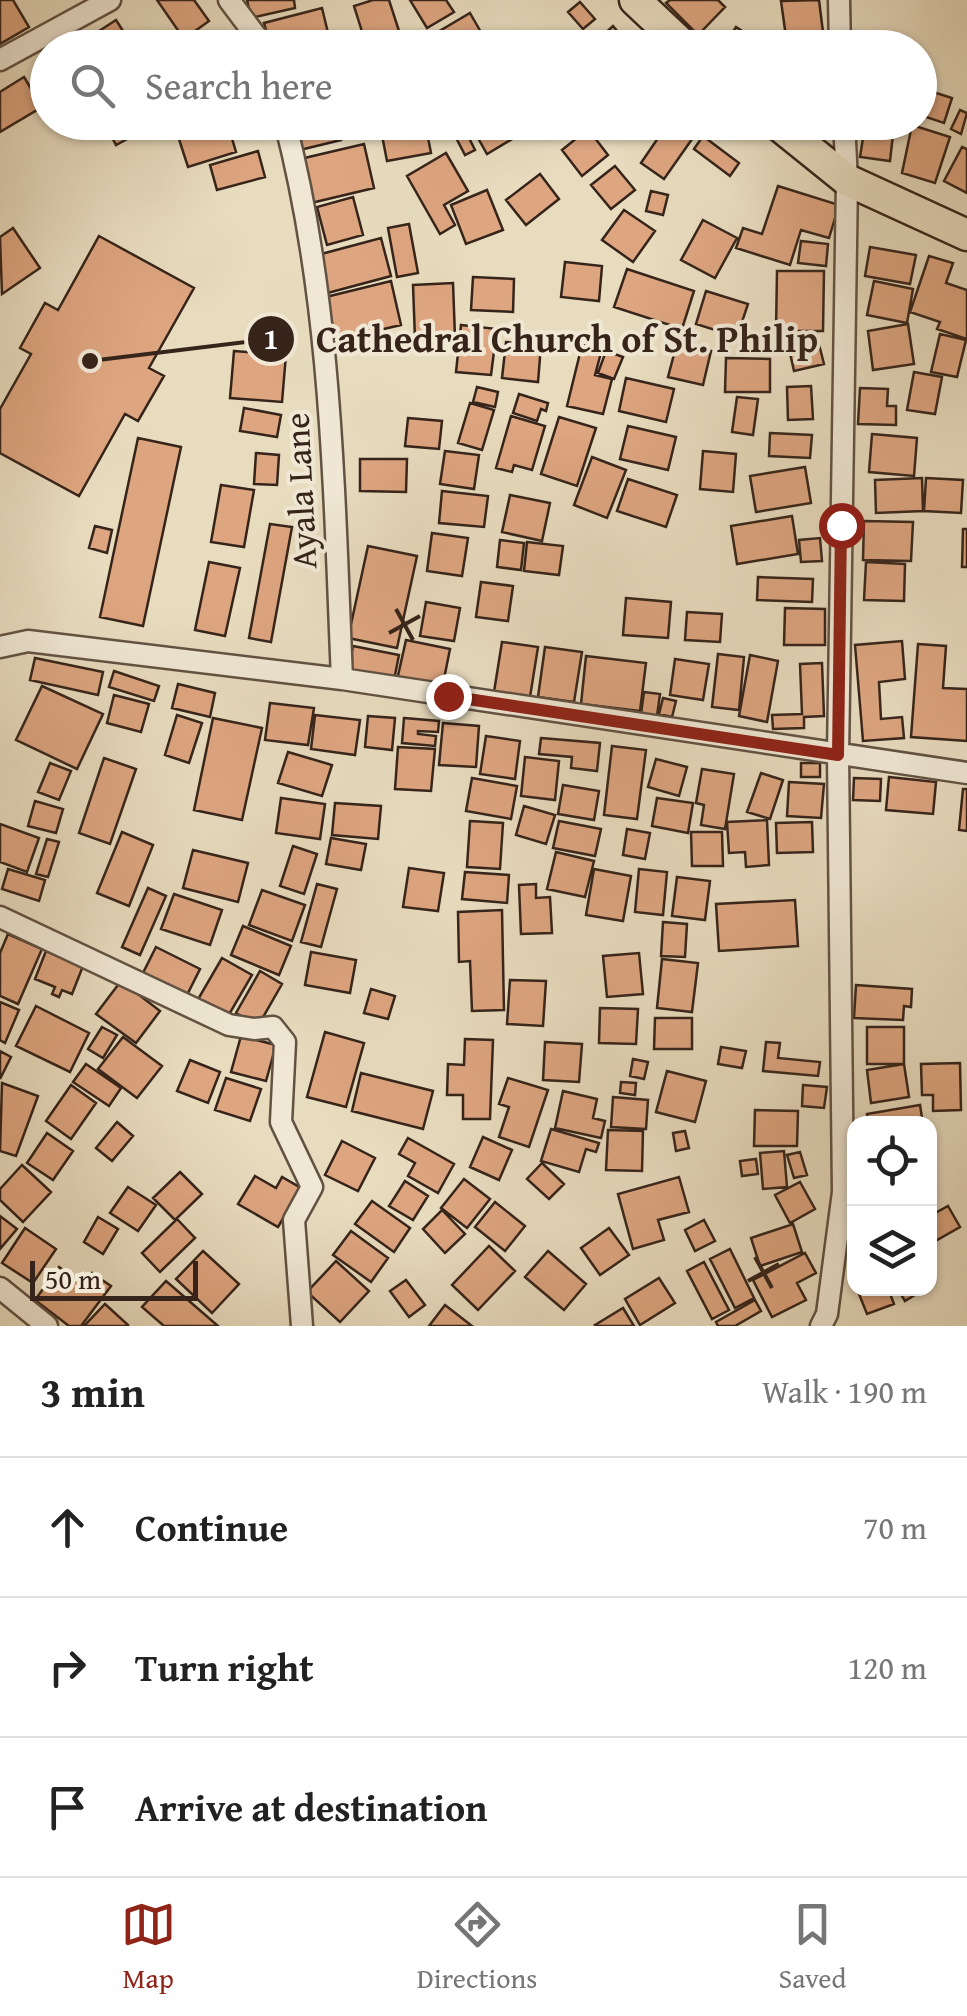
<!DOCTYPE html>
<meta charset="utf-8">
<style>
:root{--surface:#fff;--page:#f2f2f2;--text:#222;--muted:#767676;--line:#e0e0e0;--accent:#8f2418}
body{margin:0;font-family:"Gentium Book Plus",serif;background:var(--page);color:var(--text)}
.controls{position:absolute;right:30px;bottom:30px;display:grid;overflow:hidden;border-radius:20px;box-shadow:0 2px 8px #0004}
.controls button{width:90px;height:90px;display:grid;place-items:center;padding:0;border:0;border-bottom:2px solid var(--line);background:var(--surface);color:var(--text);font:50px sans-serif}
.scale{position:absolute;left:30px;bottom:25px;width:168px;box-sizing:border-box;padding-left:10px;border:5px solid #36241a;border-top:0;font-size:28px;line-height:35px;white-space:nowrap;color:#36241a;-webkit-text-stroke:8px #f0e8d5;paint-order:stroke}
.stop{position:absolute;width:30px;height:30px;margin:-22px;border:8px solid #8f2418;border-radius:50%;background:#fff}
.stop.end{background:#8f2418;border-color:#fff;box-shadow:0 2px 10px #0008}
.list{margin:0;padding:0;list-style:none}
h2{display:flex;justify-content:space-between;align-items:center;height:130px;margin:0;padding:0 40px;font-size:42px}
h2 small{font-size:32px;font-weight:400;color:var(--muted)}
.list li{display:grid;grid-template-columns:65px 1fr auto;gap:30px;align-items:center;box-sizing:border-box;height:140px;padding:0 40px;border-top:2px solid var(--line)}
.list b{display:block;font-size:38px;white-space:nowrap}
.list em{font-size:32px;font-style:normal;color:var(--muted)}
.icon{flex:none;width:55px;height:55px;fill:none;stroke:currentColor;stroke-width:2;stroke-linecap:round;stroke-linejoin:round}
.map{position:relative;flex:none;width:967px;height:1326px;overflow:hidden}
.search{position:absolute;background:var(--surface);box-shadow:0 2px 8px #0004;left:30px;right:30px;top:30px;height:110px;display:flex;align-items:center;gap:25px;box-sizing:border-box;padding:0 35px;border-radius:55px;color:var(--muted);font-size:38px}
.sheet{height:550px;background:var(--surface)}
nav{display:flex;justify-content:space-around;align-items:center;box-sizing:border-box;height:140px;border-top:2px solid var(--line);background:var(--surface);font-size:28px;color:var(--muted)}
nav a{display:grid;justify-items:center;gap:5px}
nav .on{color:var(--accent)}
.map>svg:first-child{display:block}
.building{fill:#dda580;stroke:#36241a;stroke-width:2.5}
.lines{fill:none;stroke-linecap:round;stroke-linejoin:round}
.minor-casing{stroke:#625243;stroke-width:25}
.primary-casing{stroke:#36241a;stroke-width:35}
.minor{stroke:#f0e8d5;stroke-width:20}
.primary{stroke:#e8dcbf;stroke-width:30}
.route{stroke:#8f2418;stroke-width:12}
.ticks{fill:none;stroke:#36241a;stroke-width:4}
.labels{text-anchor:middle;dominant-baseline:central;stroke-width:8;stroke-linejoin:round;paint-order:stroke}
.street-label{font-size:35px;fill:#36241a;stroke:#f0e8d5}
.leader{fill:none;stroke:#36241a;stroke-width:4}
.callout-dot{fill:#36241a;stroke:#f0e8d5;stroke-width:4}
.mark-label{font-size:30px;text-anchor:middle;font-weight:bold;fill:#fff}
.callout-label{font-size:38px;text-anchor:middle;font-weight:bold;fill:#36241a;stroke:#f0e8d5;stroke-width:8;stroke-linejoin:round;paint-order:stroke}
</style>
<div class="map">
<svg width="967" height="1326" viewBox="0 0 967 1326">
<rect width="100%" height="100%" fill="#e8dcbf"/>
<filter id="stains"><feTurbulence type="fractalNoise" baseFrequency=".002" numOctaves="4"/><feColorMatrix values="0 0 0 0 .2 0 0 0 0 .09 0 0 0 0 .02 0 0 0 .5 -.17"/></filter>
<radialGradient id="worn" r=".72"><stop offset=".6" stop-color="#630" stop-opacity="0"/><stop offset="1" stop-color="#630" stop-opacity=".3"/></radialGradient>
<path class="building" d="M 0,0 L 13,0 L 29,27 L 0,44 Z
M 157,0 L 194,0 L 209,21 L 184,39 Z
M 247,0 L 294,0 L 295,8 L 251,18 Z
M 373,0 L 389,0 L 399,31 L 365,41 L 354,6 Z
M 410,0 L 446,0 L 454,12 L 427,28 Z
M 670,0 L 718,0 L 725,7 L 698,35 L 666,3 Z
M 819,0 L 823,32 L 786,37 L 781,1 Z
M 580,2 L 595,19 L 583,29 L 568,12 Z
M 322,8 L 330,41 L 303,48 L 271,48 L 264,23 Z
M 470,13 L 490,48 L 424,48 L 421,42 Z
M 116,20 L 134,48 L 88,48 L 84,41 Z
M 613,26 L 623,38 L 608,48 L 600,38 Z
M 736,27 L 769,48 L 723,48 Z
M 897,34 L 899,48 L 859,48 L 858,38 Z
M 24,77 L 42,107 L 0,132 L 0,92 Z
M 927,90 L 952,98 L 944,123 L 920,115 Z
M 960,110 L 967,113 L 961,134 L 951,129 Z
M 104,122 L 152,122 L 153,125 L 116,145 Z
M 199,122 L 227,122 L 236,152 L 188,167 L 176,130 Z
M 294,122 L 337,122 L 341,140 L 300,150 Z
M 393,122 L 425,122 L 431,153 L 387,161 L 380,125 Z
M 469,122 L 518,122 L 524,132 L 487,154 Z
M 669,122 L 704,122 L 664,179 L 641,163 Z
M 810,122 L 829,126 L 820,141 L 805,131 Z
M 880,122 L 911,122 L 910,128 L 894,126 L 890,161 L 860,157 L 865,125 L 879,127 Z
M 462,124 L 475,150 L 465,155 L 452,130 Z
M 912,125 L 950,137 L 935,183 L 902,173 Z
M 588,129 L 608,155 L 582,176 L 562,150 Z
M 703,136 L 739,163 L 730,176 L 694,149 Z
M 364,144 L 374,188 L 307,204 L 296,160 Z
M 962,147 L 967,149 L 967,193 L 944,181 Z
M 258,151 L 265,177 L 217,190 L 210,165 Z
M 446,153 L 468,191 L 444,205 L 455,225 L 440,234 L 407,176 Z
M 615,166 L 635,190 L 611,209 L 591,185 Z
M 540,174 L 559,199 L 526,225 L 506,200 Z
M 778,186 L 839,205 L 829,238 L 801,230 L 790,265 L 736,248 L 743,228 L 762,234 Z
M 487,190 L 503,230 L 466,244 L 451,205 Z
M 651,191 L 668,195 L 663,215 L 646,211 Z
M 353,197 L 363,235 L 327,245 L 317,207 Z
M 624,210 L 655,231 L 633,262 L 602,240 Z
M 703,220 L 737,238 L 715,278 L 681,260 Z
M 409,224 L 418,273 L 397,277 L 388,228 Z
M 13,228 L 40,268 L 2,294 L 0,237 Z
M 99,236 L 194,288 L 149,368 L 164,376 L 138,421 L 125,414 L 79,496 L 0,453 L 0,409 L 31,354 L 20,348 L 45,303 L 58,310 Z
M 381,238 L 391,276 L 324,294 L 314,256 Z
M 801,241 L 828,244 L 826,266 L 798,263 Z
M 870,247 L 916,255 L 910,284 L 865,276 Z
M 929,256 L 953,263 L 946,283 L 967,290 L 967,339 L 937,329 L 940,322 L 910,312 Z
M 565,262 L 602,266 L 599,301 L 561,297 Z
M 627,269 L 694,291 L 682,329 L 614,307 Z
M 777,271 L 824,271 L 823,331 L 776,331 Z
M 473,277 L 514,279 L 513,312 L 471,310 Z
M 391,281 L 401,325 L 336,340 L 326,297 Z
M 874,281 L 913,289 L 907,323 L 867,315 Z
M 453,283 L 455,337 L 415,339 L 413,285 Z
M 706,291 L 748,304 L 737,337 L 696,324 Z
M 908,324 L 914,364 L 873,370 L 868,331 Z
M 461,325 L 497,329 L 491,375 L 456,372 Z
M 816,332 L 824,364 L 794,371 L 787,340 Z
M 940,334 L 966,340 L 957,377 L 931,372 Z
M 506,342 L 541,345 L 538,382 L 502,378 Z
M 677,343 L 711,351 L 703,385 L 668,377 Z
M 582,345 L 602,349 L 595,375 L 612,379 L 603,414 L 567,406 Z
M 234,351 L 286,355 L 282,402 L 230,398 Z
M 606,351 L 623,357 L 614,379 L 598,373 Z
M 726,358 L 770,359 L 770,392 L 725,392 Z
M 914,372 L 942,377 L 935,414 L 907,410 Z
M 626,378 L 674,389 L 666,422 L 619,411 Z
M 811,386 L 813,419 L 788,420 L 787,387 Z
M 477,387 L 498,392 L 495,407 L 473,402 Z
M 860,388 L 888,389 L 887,406 L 896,406 L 896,425 L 858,424 Z
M 519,394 L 548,403 L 546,411 L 541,409 L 537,421 L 513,413 Z
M 737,397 L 758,399 L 753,435 L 732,432 Z
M 470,403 L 494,410 L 482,450 L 458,443 Z
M 244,408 L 281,415 L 277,437 L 240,431 Z
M 511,416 L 545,426 L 532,470 L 514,465 L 512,472 L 496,468 Z
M 559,417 L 596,428 L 577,486 L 541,474 Z
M 408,418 L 442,421 L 439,449 L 405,446 Z
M 628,426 L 676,437 L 668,470 L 620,459 Z
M 770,433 L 812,435 L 810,458 L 769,456 Z
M 872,434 L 917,438 L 914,476 L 869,472 Z
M 138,438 L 181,447 L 143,626 L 100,617 Z
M 445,451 L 479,455 L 474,489 L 440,484 Z
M 703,451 L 736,454 L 733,492 L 700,489 Z
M 256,453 L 279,455 L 277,485 L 254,484 Z
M 592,457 L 626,470 L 607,518 L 574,505 Z
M 360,459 L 407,459 L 406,492 L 360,491 Z
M 805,467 L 811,503 L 756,512 L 750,476 Z
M 922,478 L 923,511 L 876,513 L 875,480 Z
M 926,478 L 963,480 L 961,513 L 924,511 Z
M 628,479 L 677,495 L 666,527 L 617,511 Z
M 221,485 L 254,490 L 244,547 L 211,542 Z
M 442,491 L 488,496 L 484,527 L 439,523 Z
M 510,495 L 550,503 L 542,541 L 502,532 Z
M 792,516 L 798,554 L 737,564 L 731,526 Z
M 864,521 L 913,522 L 911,561 L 863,560 Z
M 270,524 L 292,527 L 271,642 L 249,638 Z
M 95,526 L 112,530 L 107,553 L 89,548 Z
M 963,529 L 967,529 L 967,567 L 962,567 Z
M 432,533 L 468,538 L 462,576 L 427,571 Z
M 820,538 L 822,561 L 801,562 L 799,540 Z
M 500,540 L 524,543 L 521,570 L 497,567 Z
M 527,542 L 563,546 L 559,575 L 524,571 Z
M 368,546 L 417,556 L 397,648 L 348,638 Z
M 209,562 L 240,568 L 225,636 L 195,630 Z
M 866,562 L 905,564 L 904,601 L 864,600 Z
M 758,577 L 813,579 L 812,602 L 757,600 Z
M 481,582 L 513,586 L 508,621 L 476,617 Z
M 626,598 L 671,602 L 668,638 L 623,635 Z
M 426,602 L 460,608 L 454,641 L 420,636 Z
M 785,608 L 825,609 L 825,645 L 784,645 Z
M 687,612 L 722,614 L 720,642 L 685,640 Z
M 406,640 L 450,649 L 442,689 L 397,680 Z
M 902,641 L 905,679 L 879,682 L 881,719 L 902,717 L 904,738 L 863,741 L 855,645 Z
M 502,642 L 538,647 L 530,697 L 494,692 Z
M 918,644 L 946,646 L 943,688 L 967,689 L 967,741 L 911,737 Z
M 353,646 L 399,655 L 394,680 L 348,671 Z
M 545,647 L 582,652 L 574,702 L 538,697 Z
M 718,654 L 744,657 L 739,710 L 712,707 Z
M 750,655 L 778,661 L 767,722 L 739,716 Z
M 586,656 L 646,663 L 640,711 L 581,704 Z
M 35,658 L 103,672 L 98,695 L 30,680 Z
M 675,659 L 709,664 L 703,700 L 670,695 Z
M 822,663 L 824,716 L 804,717 L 804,728 L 773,729 L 772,715 L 802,714 L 800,664 Z
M 114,671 L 159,686 L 154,701 L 109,687 Z
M 178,684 L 215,693 L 210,717 L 172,708 Z
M 42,686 L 103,714 L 77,769 L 16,740 Z
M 644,692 L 660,694 L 657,716 L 641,714 Z
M 114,695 L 149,704 L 141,732 L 107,723 Z
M 663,698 L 676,701 L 672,717 L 659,714 Z
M 270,703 L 314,708 L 308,745 L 265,740 Z
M 177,715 L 202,723 L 189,763 L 165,755 Z
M 315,715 L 360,720 L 355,755 L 311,749 Z
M 368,716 L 395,718 L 392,750 L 365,747 Z
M 213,718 L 262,728 L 242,820 L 194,810 Z
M 404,718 L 439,721 L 438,732 L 418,731 L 418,734 L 436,736 L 435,746 L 402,743 Z
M 443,723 L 479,726 L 476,767 L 439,765 Z
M 486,736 L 520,741 L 515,779 L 480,774 Z
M 541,738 L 600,743 L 597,771 L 571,768 L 572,757 L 539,754 Z
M 612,746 L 646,750 L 637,819 L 604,815 Z
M 398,747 L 435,749 L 431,791 L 395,789 Z
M 288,752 L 332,765 L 322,796 L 278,783 Z
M 525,757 L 559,761 L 555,800 L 521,796 Z
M 104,758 L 136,769 L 110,844 L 79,833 Z
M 656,759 L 687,767 L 679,796 L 648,787 Z
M 50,763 L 71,771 L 59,800 L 38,792 Z
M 801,763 L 820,763 L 820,777 L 801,777 Z
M 702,769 L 734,774 L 725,829 L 701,825 L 704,805 L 696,803 Z
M 761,773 L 783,780 L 770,819 L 747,812 Z
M 889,777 L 936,782 L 933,814 L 886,810 Z
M 472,778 L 517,786 L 511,819 L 466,811 Z
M 854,778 L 881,779 L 880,801 L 853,800 Z
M 789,782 L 824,784 L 821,818 L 787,816 Z
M 563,785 L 599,791 L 594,820 L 558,814 Z
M 963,789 L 967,789 L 967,831 L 959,830 Z
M 281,798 L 325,804 L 320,839 L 276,833 Z
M 657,798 L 693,803 L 688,833 L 652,826 Z
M 35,801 L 63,809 L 56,833 L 28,826 Z
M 335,803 L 381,806 L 378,839 L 332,835 Z
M 524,806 L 555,815 L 546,844 L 516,835 Z
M 767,820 L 769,865 L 746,867 L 745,852 L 729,853 L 727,822 Z
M 470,821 L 503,823 L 500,869 L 467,867 Z
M 559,821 L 601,829 L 595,856 L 553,848 Z
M 812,822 L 813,852 L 777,853 L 776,823 Z
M 0,824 L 39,838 L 27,872 L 0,862 Z
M 627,829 L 650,833 L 645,859 L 623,855 Z
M 122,832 L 153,845 L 129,906 L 97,893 Z
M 691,832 L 722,832 L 723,866 L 692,866 Z
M 331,838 L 366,844 L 361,870 L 326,864 Z
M 47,839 L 59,842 L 48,877 L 36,874 Z
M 293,846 L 317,854 L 304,894 L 280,886 Z
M 193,850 L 248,863 L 238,902 L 183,888 Z
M 556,852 L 594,861 L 585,897 L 547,889 Z
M 409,868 L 444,873 L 438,911 L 403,907 Z
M 8,869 L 45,880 L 39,901 L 2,889 Z
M 594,869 L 631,876 L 623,921 L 586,915 Z
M 639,869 L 667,872 L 663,915 L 635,912 Z
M 465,872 L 509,875 L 507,903 L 462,899 Z
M 677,877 L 710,881 L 705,920 L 672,916 Z
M 317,884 L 337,889 L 321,947 L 301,942 Z
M 536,884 L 536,898 L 550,897 L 552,933 L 521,934 L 519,885 Z
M 148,888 L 166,896 L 140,955 L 122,947 Z
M 262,890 L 305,905 L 292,941 L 249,925 Z
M 174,894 L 222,910 L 210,945 L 161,929 Z
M 795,900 L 798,946 L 719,951 L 716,904 Z
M 502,910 L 504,1010 L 472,1011 L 470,961 L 459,962 L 458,912 Z
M 663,922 L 687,924 L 685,957 L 661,956 Z
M 243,926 L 291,946 L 279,975 L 231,955 Z
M 8,934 L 42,949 L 18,1004 L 0,996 L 0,953 Z
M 156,947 L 200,969 L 186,997 L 142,975 Z
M 46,951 L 83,966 L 72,994 L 62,990 L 59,997 L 52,994 L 55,987 L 35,979 Z
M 311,952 L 356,960 L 350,993 L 305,985 Z
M 639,953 L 643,994 L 607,997 L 603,956 Z
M 222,958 L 252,975 L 227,1018 L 197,1001 Z
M 662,959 L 698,963 L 692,1012 L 657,1008 Z
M 260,971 L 282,984 L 258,1026 L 236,1013 Z
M 510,980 L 546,981 L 543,1026 L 507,1024 Z
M 121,981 L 160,1011 L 136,1043 L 96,1014 Z
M 856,985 L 912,989 L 911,1007 L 904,1006 L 903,1020 L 854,1018 Z
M 371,989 L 395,996 L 388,1019 L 364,1013 Z
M 0,1002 L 19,1010 L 5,1043 L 0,1040 Z
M 36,1006 L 89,1033 L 70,1072 L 16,1046 Z
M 600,1008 L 638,1009 L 636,1044 L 599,1043 Z
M 655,1018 L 692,1018 L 692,1049 L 654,1049 Z
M 102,1027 L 117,1035 L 103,1058 L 88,1049 Z
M 867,1027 L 904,1027 L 904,1064 L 867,1064 Z
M 325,1032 L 364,1043 L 346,1107 L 307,1097 Z
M 241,1036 L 276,1045 L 266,1081 L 231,1072 Z
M 123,1037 L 162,1066 L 137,1098 L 98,1069 Z
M 465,1039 L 493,1040 L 490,1119 L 463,1119 L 463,1095 L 447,1095 L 448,1064 L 464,1065 Z
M 545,1042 L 582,1044 L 579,1082 L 543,1080 Z
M 766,1042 L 780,1043 L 778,1058 L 820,1062 L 818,1076 L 763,1071 Z
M 721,1047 L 746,1051 L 742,1068 L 718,1064 Z
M 0,1051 L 11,1057 L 0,1079 Z
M 633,1059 L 648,1062 L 644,1079 L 630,1076 Z
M 190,1060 L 220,1072 L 208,1103 L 177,1091 Z
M 960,1063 L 961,1110 L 933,1111 L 933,1095 L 922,1095 L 921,1064 Z
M 86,1064 L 121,1088 L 109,1106 L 73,1082 Z
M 904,1064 L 909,1097 L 871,1103 L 867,1070 Z
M 667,1071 L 706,1081 L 695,1122 L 656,1112 Z
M 361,1073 L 433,1091 L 423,1129 L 352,1111 Z
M 226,1078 L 261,1089 L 250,1121 L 215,1110 Z
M 508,1078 L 548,1090 L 529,1147 L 499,1137 L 509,1107 L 499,1104 Z
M 621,1082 L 636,1083 L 635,1095 L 620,1093 Z
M 2,1083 L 38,1096 L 16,1156 L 0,1151 Z
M 71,1085 L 96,1103 L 71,1139 L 46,1121 Z
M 803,1085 L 827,1087 L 824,1108 L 802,1106 Z
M 563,1091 L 597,1099 L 593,1118 L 605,1121 L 601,1138 L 555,1128 Z
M 613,1097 L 648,1100 L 646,1129 L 611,1127 Z
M 920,1105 L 923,1124 L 869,1124 L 867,1114 Z
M 755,1110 L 798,1111 L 797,1146 L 754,1146 Z
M 117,1122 L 133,1136 L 112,1161 L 96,1148 Z
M 551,1129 L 599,1143 L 596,1152 L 586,1149 L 579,1172 L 541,1161 Z
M 608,1130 L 643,1131 L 642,1171 L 606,1170 Z
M 685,1131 L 689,1148 L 676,1151 L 673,1133 Z
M 47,1133 L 73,1151 L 53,1180 L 27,1163 Z
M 483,1137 L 512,1150 L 499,1180 L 470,1167 Z
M 408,1138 L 454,1164 L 438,1193 L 408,1176 L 415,1163 L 399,1154 Z
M 342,1141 L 375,1158 L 358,1191 L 325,1175 Z
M 784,1151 L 787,1187 L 763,1189 L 760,1153 Z
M 800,1152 L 807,1175 L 794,1178 L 787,1155 Z
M 756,1159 L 758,1174 L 742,1176 L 740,1161 Z
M 542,1163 L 564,1184 L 549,1199 L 527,1179 Z
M 22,1165 L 51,1192 L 23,1222 L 0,1200 L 0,1189 Z
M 180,1172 L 202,1194 L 175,1220 L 153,1198 Z
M 255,1176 L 276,1188 L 282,1177 L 301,1188 L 278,1227 L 238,1204 Z
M 679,1177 L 689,1212 L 658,1220 L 664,1240 L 633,1249 L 618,1194 Z
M 464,1179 L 490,1199 L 467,1228 L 441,1208 Z
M 405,1181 L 428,1196 L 413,1220 L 389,1206 Z
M 800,1182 L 815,1209 L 790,1223 L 775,1195 Z
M 128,1187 L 156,1205 L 138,1231 L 110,1213 Z
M 372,1201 L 410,1228 L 394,1252 L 355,1224 Z
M 495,1202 L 525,1226 L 505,1251 L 475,1227 Z
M 948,1206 L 960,1227 L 930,1244 L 930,1216 Z
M 442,1210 L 465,1234 L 445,1253 L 423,1229 Z
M 0,1216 L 17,1229 L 0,1249 Z
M 98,1217 L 118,1229 L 103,1254 L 84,1242 Z
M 177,1219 L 195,1238 L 160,1272 L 142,1253 Z
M 704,1220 L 715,1241 L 695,1251 L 685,1230 Z
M 793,1224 L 802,1252 L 760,1266 L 751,1238 Z
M 25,1228 L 56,1249 L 33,1283 L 2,1263 Z
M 609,1228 L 629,1255 L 600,1275 L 581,1248 Z
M 351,1231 L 388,1258 L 371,1282 L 333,1255 Z
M 489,1246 L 515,1271 L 478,1310 L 452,1285 Z
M 730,1249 L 754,1298 L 735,1308 L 710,1259 Z
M 203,1251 L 239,1284 L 212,1313 L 176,1279 Z
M 548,1251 L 586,1284 L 564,1310 L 525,1277 Z
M 805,1253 L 816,1273 L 797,1283 L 806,1300 L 772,1317 L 753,1280 Z
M 336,1261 L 369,1291 L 340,1322 L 307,1292 Z
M 704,1262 L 729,1310 L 712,1319 L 687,1271 Z
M 59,1267 L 84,1285 L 92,1273 L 111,1286 L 81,1326 L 69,1326 L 35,1300 Z
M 659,1278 L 675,1303 L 640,1325 L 625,1299 Z
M 406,1280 L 425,1305 L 409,1317 L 390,1291 Z
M 166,1281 L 218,1326 L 164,1326 L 142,1307 Z
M 888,1288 L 894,1304 L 867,1314 L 857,1289 Z
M 897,1288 L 926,1288 L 905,1301 Z
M 755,1300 L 761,1311 L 735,1326 L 718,1326 L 716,1322 Z
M 105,1304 L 128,1325 L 127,1326 L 84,1326 Z
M 445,1305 L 472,1326 L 429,1326 Z
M 623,1308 L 634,1326 L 596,1326 L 595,1325 Z"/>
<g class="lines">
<g class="minor-casing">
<path id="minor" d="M 229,0 L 265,48
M 839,0 L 840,48
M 0,60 L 110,0
M 285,122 C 332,303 334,493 342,679
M 0,647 L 28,641 L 342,679 L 967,773
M 0,917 L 229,1025 L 254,1029 L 273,1027 L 285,1042 L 281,1122 L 312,1187 L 294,1220 L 302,1326
M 0,1288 L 47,1326
M 821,1326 L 827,1314 L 843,1192 L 838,755 L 847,180 L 844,122"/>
</g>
<g class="primary-casing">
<path id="primary" d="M 635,0 L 686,48
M 775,122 L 847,180 L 967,235"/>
</g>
<use href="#minor" class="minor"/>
<use href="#primary" class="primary"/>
</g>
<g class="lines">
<path class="route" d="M 448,696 L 838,755 L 841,525"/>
</g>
<path class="ticks" d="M 396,609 L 413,640M 389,633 L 420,616M 755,1257 L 772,1288M 748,1281 L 779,1264"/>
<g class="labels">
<g class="street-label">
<text transform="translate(300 491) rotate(-93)">Ayala Lane</text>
</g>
</g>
<path class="leader" d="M90 361L271 339"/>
<g class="callout-dot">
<circle cx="90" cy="361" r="10"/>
<circle cx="271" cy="339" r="25"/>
</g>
<g class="mark-label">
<text x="271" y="349">1</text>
</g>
<g class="callout-label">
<text x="567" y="352">Cathedral Church of St. Philip</text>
</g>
<rect width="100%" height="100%" filter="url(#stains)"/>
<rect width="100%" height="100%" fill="url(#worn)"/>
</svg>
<div class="controls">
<button><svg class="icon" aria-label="locate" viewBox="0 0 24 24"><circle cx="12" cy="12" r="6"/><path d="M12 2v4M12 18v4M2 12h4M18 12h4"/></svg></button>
<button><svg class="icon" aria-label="layers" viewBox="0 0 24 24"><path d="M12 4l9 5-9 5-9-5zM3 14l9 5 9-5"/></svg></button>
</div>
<div class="scale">50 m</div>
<div class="stop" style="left:841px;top:525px"></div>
<div class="stop end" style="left:448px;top:696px"></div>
<div class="search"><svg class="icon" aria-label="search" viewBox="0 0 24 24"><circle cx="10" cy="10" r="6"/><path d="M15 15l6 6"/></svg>Search here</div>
</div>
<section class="sheet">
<h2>3 min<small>Walk · 190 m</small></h2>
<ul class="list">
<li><svg class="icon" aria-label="ahead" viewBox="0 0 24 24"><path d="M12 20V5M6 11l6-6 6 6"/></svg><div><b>Continue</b></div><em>70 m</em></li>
<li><svg class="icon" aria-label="right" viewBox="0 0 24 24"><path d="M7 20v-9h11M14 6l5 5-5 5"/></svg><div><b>Turn right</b></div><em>120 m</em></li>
<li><svg class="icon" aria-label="arrive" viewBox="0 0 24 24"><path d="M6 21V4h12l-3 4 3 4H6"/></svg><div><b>Arrive at destination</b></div></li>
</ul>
</section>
<nav>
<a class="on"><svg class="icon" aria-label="map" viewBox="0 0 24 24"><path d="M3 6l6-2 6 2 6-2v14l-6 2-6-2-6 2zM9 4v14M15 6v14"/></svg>Map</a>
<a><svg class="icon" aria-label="directions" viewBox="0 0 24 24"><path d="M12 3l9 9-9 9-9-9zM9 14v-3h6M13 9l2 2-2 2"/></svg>Directions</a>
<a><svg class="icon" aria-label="saved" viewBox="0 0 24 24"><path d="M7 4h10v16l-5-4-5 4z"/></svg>Saved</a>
</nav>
